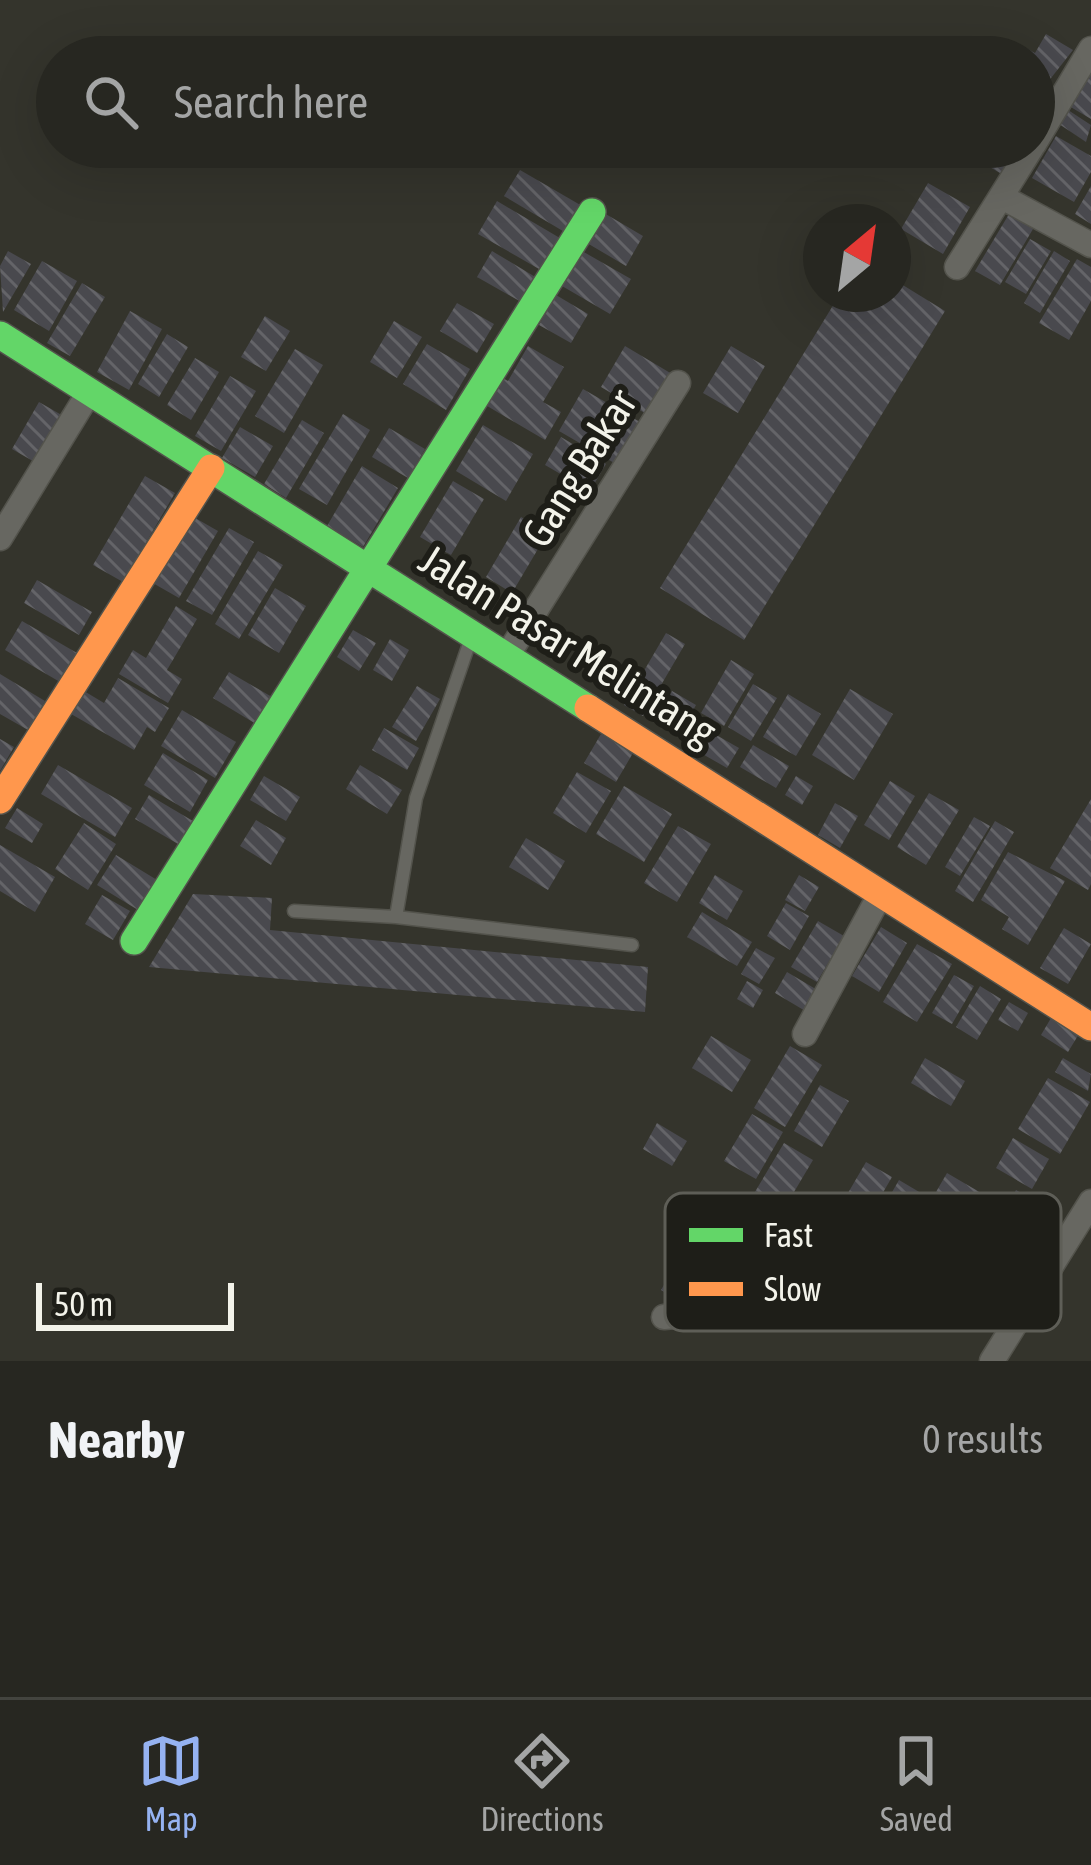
<!DOCTYPE html>
<style>
:root{--surface:#272721;--page:#2f2f2a;--text:#f1f3f6;--muted:#a4a5a5;--line:#43443f;--accent:#95b2f1}
body{margin:0;font-family:"Asap Condensed",sans-serif;background:var(--page);color:var(--text)}
.compass{position:absolute;left:803px;top:204px;width:108px;height:108px;border-radius:50%;background:var(--surface);box-shadow:0 12px 48px #0002;rotate:29deg}
.scale{position:absolute;left:36px;bottom:30px;width:198px;box-sizing:border-box;padding-left:12px;border:6px solid #f3f3ea;border-top:0;font-size:33px;line-height:42px;white-space:nowrap;color:#f3f3ea;-webkit-text-stroke:9px #1e1e18;paint-order:stroke}
.list{margin:0;padding:0;list-style:none}
h2{display:flex;justify-content:space-between;align-items:center;height:156px;margin:0;padding:0 48px;font-size:51px}
h2 small{font-size:39px;font-weight:400;color:var(--muted)}
.icon{flex:none;width:66px;height:66px;fill:none;stroke:currentColor;stroke-width:2;stroke-linecap:round;stroke-linejoin:round}
.map{position:relative;flex:none;width:1091px;height:1361px;overflow:hidden}
.search{position:absolute;background:var(--surface);box-shadow:0 12px 48px #0002;left:36px;right:36px;top:36px;height:132px;display:flex;align-items:center;gap:30px;box-sizing:border-box;padding:0 42px;border-radius:66px;color:var(--muted);font-size:45px}
.sheet{height:336px;background:var(--surface)}
nav{display:flex;justify-content:space-around;align-items:center;box-sizing:border-box;height:168px;border-top:3px solid var(--line);background:var(--surface);font-size:33px;color:var(--muted)}
nav a{display:grid;justify-items:center;gap:6px}
nav .on{color:var(--accent)}
.map>svg:first-child{display:block}
.building{fill:url(#building-back-hatch)}
.lines{fill:none;stroke-linecap:round;stroke-linejoin:round}
.lane-casing{stroke:#53534c;stroke-width:15}
.street-casing{stroke:#53534c;stroke-width:27}
.fast-casing{stroke:#53534c;stroke-width:30}
.slow-casing{stroke:#53534c;stroke-width:30}
.lane{stroke:#676761;stroke-width:12}
.street{stroke:#676761;stroke-width:24}
.fast{stroke:#63d668;stroke-width:27}
.slow{stroke:#ff974d;stroke-width:27}
.labels{text-anchor:middle;dominant-baseline:central;stroke-width:12;stroke-linejoin:round;paint-order:stroke}
.street-label{font-size:42px;fill:#f3f3ea;stroke:#1e1e18}
.key{fill:#1e1e18;stroke:#5e5e57;stroke-width:3}
.key-label{font-size:33px;fill:#f3f3ea}
</style>
<div class="map">
<svg width="1091" height="1361" viewBox="0 0 1091 1361">
<defs>
<pattern id="building-back-hatch" width="6" height="6" patternUnits="userSpaceOnUse" patternTransform="scale(3)"><rect width="6" height="6" fill="#49494e"/><path d="M-1 5l2 2M0 0l6 6M5-1l2 2" fill="none" stroke="#646468"/></pattern>
</defs>
<rect width="100%" height="100%" fill="#34342c"/>
<path class="building" d="M 1046,34 L 1073,50 L 1044,87 L 1034,81 L 1034,57 L 1006,57 L 1015,42 L 1035,53 Z
M 1091,69 L 1091,119 L 1069,106 Z
M 1068,110 L 1091,125 L 1086,142 L 1059,124 Z
M 1056,136 L 1091,156 L 1091,172 L 1074,202 L 1032,178 Z
M 956,147 L 1022,147 L 1005,176 Z
M 520,170 L 589,210 L 573,237 L 504,196 Z
M 928,183 L 970,207 L 943,254 L 901,229 Z
M 1091,186 L 1091,224 L 1075,214 Z
M 497,201 L 565,241 L 546,273 L 478,234 Z
M 604,213 L 643,236 L 626,266 L 587,243 Z
M 1009,214 L 1033,229 L 1000,285 L 975,271 Z
M 1030,239 L 1051,251 L 1026,294 L 1005,282 Z
M 8,251 L 31,264 L 3,312 L 0,266 Z
M 492,251 L 537,278 L 523,303 L 477,277 Z
M 582,251 L 631,279 L 610,314 L 562,286 Z
M 1054,251 L 1070,261 L 1040,313 L 1024,303 Z
M 1077,259 L 1091,267 L 1091,301 L 1069,340 L 1039,323 Z
M 42,261 L 77,281 L 49,331 L 14,310 Z
M 893,279 L 945,311 L 744,640 L 660,588 L 840,294 L 893,294 Z
M 82,283 L 105,297 L 70,356 L 47,343 Z
M 556,295 L 588,314 L 571,343 L 539,325 Z
M 457,303 L 494,324 L 477,353 L 440,331 Z
M 130,311 L 162,329 L 129,390 L 97,372 Z
M 265,316 L 290,331 L 266,371 L 241,357 Z
M 394,321 L 422,337 L 397,378 L 370,362 Z
M 167,334 L 188,347 L 159,397 L 138,384 Z
M 427,344 L 470,369 L 446,410 L 403,384 Z
M 528,346 L 564,367 L 543,402 L 561,412 L 545,440 L 477,400 L 494,373 L 508,381 Z
M 625,346 L 672,374 L 648,415 L 601,387 Z
M 731,346 L 765,366 L 738,413 L 703,393 Z
M 295,349 L 323,365 L 284,433 L 255,416 Z
M 195,358 L 219,372 L 191,420 L 167,405 Z
M 230,376 L 256,391 L 221,451 L 195,436 Z
M 583,389 L 640,422 L 616,464 L 559,431 Z
M 39,402 L 65,417 L 38,464 L 12,449 Z
M 343,414 L 370,430 L 327,505 L 299,489 Z
M 302,420 L 324,433 L 286,498 L 264,484 Z
M 483,425 L 533,454 L 506,501 L 456,471 Z
M 240,427 L 273,446 L 255,477 L 222,458 Z
M 389,428 L 425,449 L 408,478 L 372,457 Z
M 561,437 L 606,464 L 590,491 L 545,465 Z
M 362,466 L 398,488 L 363,547 L 327,526 Z
M 145,476 L 175,493 L 123,582 L 93,565 Z
M 453,481 L 484,499 L 451,555 L 420,537 Z
M 190,515 L 218,531 L 179,598 L 151,582 Z
M 521,517 L 548,532 L 512,593 L 486,577 Z
M 229,528 L 254,542 L 212,615 L 186,601 Z
M 258,551 L 283,565 L 239,639 L 215,624 Z
M 37,580 L 92,612 L 79,635 L 24,603 Z
M 275,588 L 306,606 L 279,653 L 248,635 Z
M 176,606 L 197,619 L 167,670 L 182,679 L 168,703 L 119,674 L 133,650 L 146,658 Z
M 22,621 L 77,653 L 60,682 L 5,650 Z
M 353,630 L 376,643 L 359,671 L 337,657 Z
M 666,633 L 685,644 L 643,716 L 624,705 Z
M 390,639 L 409,650 L 392,681 L 373,670 Z
M 731,660 L 754,674 L 724,726 L 701,713 Z
M 229,672 L 272,697 L 256,724 L 213,698 Z
M 0,674 L 45,701 L 28,730 L 0,714 Z
M 118,678 L 169,708 L 155,732 L 147,727 L 134,750 L 71,714 L 84,691 L 104,703 Z
M 753,684 L 777,698 L 751,741 L 728,727 Z
M 417,686 L 440,699 L 416,741 L 392,727 Z
M 850,689 L 893,714 L 854,780 L 812,755 Z
M 672,691 L 696,705 L 682,731 L 657,717 Z
M 788,694 L 821,714 L 796,756 L 763,737 Z
M 182,710 L 236,742 L 215,778 L 161,746 Z
M 384,728 L 419,748 L 407,770 L 372,750 Z
M 711,732 L 739,748 L 727,768 L 699,752 Z
M 601,734 L 633,753 L 616,782 L 584,763 Z
M 0,739 L 14,747 L 0,771 Z
M 753,745 L 789,766 L 776,788 L 740,767 Z
M 163,753 L 208,780 L 190,812 L 144,785 Z
M 58,765 L 132,808 L 115,837 L 41,794 Z
M 360,765 L 402,790 L 387,814 L 346,789 Z
M 577,772 L 611,791 L 586,833 L 553,813 Z
M 264,776 L 300,797 L 286,821 L 250,800 Z
M 796,776 L 813,786 L 802,805 L 785,795 Z
M 890,781 L 915,796 L 889,840 L 864,825 Z
M 624,786 L 672,814 L 644,862 L 596,834 Z
M 929,793 L 959,810 L 926,865 L 897,847 Z
M 149,795 L 198,824 L 185,848 L 135,819 Z
M 1091,799 L 1091,884 L 1088,890 L 1050,868 Z
M 835,803 L 858,816 L 840,848 L 818,835 Z
M 17,808 L 43,824 L 32,843 L 5,828 Z
M 974,817 L 990,826 L 960,876 L 945,867 Z
M 256,820 L 286,838 L 271,865 L 240,846 Z
M 995,821 L 1014,832 L 973,902 L 955,891 Z
M 84,823 L 116,844 L 88,890 L 55,869 Z
M 678,826 L 711,844 L 677,902 L 644,883 Z
M 526,838 L 565,861 L 548,890 L 509,867 Z
M 0,845 L 55,877 L 35,912 L 0,891 Z
M 1008,852 L 1065,881 L 1028,945 L 1002,929 L 1009,917 L 981,900 Z
M 116,855 L 162,883 L 143,913 L 97,885 Z
M 715,875 L 743,891 L 727,920 L 699,903 Z
M 799,875 L 819,887 L 805,911 L 785,900 Z
M 193,894 L 272,898 L 270,930 L 648,967 L 645,1012 L 149,967 Z
M 102,895 L 130,911 L 113,940 L 85,924 Z
M 786,903 L 809,916 L 790,950 L 767,936 Z
M 702,912 L 752,942 L 737,966 L 687,937 Z
M 818,921 L 844,936 L 817,982 L 791,967 Z
M 881,927 L 907,943 L 879,992 L 852,976 Z
M 1064,928 L 1091,944 L 1068,984 L 1040,968 Z
M 917,944 L 952,964 L 917,1022 L 883,1002 Z
M 756,948 L 775,958 L 759,984 L 741,974 Z
M 787,972 L 819,991 L 807,1012 L 775,993 Z
M 954,975 L 974,986 L 952,1024 L 932,1013 Z
M 747,981 L 763,990 L 753,1008 L 737,999 Z
M 980,986 L 1001,999 L 977,1040 L 956,1027 Z
M 1009,1002 L 1028,1013 L 1018,1031 L 998,1020 Z
M 1051,1018 L 1079,1034 L 1068,1052 L 1041,1035 Z
M 711,1036 L 751,1060 L 732,1092 L 692,1068 Z
M 790,1046 L 822,1065 L 785,1127 L 754,1108 Z
M 925,1058 L 965,1081 L 951,1106 L 911,1083 Z
M 1063,1058 L 1091,1074 L 1088,1091 L 1055,1072 Z
M 1048,1078 L 1090,1102 L 1060,1154 L 1018,1129 Z
M 820,1085 L 849,1101 L 822,1147 L 794,1131 Z
M 752,1114 L 783,1132 L 756,1179 L 724,1161 Z
M 657,1123 L 687,1141 L 672,1166 L 643,1149 Z
M 1013,1138 L 1049,1159 L 1032,1189 L 996,1168 Z
M 784,1143 L 813,1160 L 775,1224 L 746,1207 Z
M 866,1162 L 892,1177 L 874,1208 L 848,1193 Z
M 947,1173 L 1000,1204 L 983,1235 L 929,1204 Z
M 899,1180 L 926,1196 L 902,1238 L 875,1222 Z
M 1016,1190 L 1041,1204 L 1024,1232 L 1000,1219 Z
M 715,1198 L 743,1215 L 690,1307 L 661,1290 Z"/>
<g class="lines">
<g class="lane-casing">
<path id="lane" d="M 294,911 L 396,917 L 632,945
M 396,917 L 416,798 L 470,641"/>
</g>
<g class="street-casing">
<path id="street" d="M 1034,144 L 1091,49
M 1002,197 L 1091,245
M 957,267 L 1032,147
M 0,538 L 90,391
M 507,656 L 678,383
M 805,1034 L 881,893
M 664,1317 L 910,1294 L 1025,1308
M 992,1361 L 1091,1202"/>
</g>
<g class="fast-casing">
<path id="fast" d="M 0,335 L 588,708
M 134,941 L 592,212"/>
</g>
<g class="slow-casing">
<path id="slow" d="M 588,708 L 1091,1027
M 0,800 L 211,468"/>
</g>
<use href="#lane" class="lane"/>
<use href="#street" class="street"/>
<use href="#fast" class="fast"/>
<use href="#slow" class="slow"/>
</g>
<g class="labels">
<g class="street-label">
<text transform="translate(579 468) rotate(-58)">Gang Bakar</text>
<text transform="translate(568 645) rotate(32)">Jalan Pasar Melintang</text>
</g>
</g>
<rect x="665" y="1193" width="396" height="138" rx="18" class="key"/>
<rect x="689" y="1228" width="54" height="14" fill="#63d668"/>
<rect x="689" y="1282" width="54" height="14" fill="#ff974d"/>
<g class="key-label">
<text x="764" y="1247">Fast</text>
<text x="764" y="1301">Slow</text>
</g>
</svg>
<svg class="compass" viewBox="-18 -18 36 36"><path d="M0-13l5 13h-10z" fill="#e53935"/><path d="M0 13l5-13h-10z" fill="#a4a5a5"/></svg>
<div class="scale">50 m</div>
<div class="search"><svg class="icon" aria-label="search" viewBox="0 0 24 24"><circle cx="10" cy="10" r="6"/><path d="M15 15l6 6"/></svg>Search here</div>
</div>
<section class="sheet">
<h2>Nearby<small>0 results</small></h2>
<ul class="list">
</ul>
</section>
<nav>
<a class="on"><svg class="icon" aria-label="map" viewBox="0 0 24 24"><path d="M3 6l6-2 6 2 6-2v14l-6 2-6-2-6 2zM9 4v14M15 6v14"/></svg>Map</a>
<a><svg class="icon" aria-label="directions" viewBox="0 0 24 24"><path d="M12 3l9 9-9 9-9-9zM9 14v-3h6M13 9l2 2-2 2"/></svg>Directions</a>
<a><svg class="icon" aria-label="saved" viewBox="0 0 24 24"><path d="M7 4h10v16l-5-4-5 4z"/></svg>Saved</a>
</nav>
